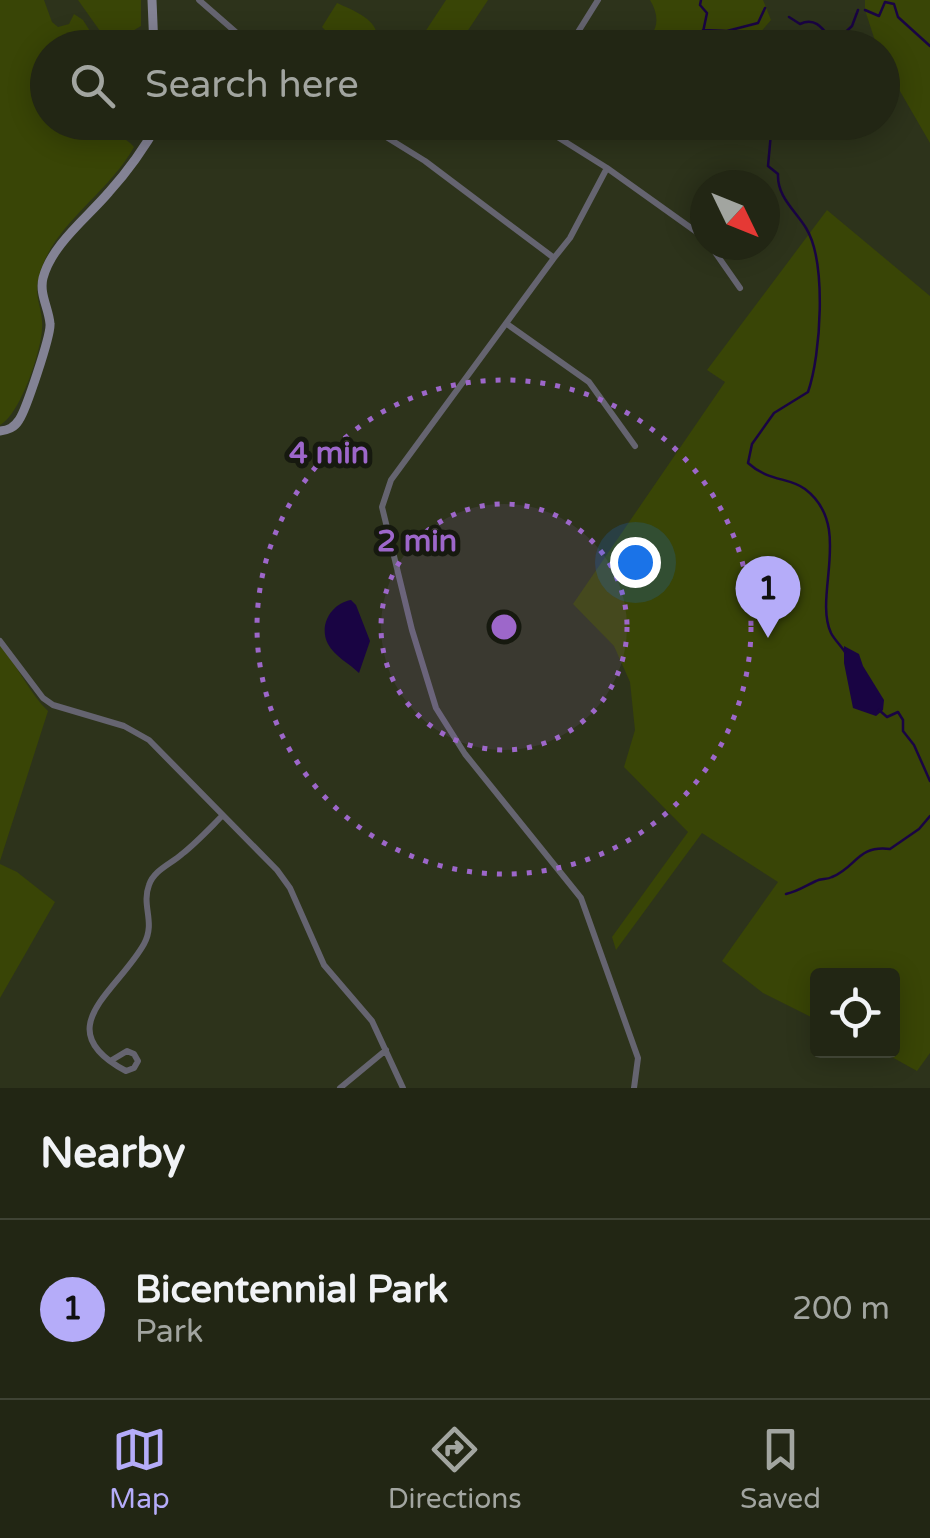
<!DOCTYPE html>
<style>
:root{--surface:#222614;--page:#2a2e1d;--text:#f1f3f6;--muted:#a2a5a0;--line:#3f4334;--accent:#b5acf9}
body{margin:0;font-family:"Varela Round",sans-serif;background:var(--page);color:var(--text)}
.controls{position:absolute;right:30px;bottom:30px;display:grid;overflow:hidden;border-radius:10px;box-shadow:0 5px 25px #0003}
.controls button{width:90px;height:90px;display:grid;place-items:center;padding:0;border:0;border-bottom:2px solid var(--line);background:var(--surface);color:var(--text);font:50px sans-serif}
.compass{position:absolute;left:690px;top:170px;width:90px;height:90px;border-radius:50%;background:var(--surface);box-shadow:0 5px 25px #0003;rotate:133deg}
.you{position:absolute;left:635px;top:562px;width:35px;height:35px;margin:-25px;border:8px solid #fff;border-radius:50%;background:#1a73e8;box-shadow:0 0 0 15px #1a73e833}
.badge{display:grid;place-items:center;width:65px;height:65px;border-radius:50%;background:var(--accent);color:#111;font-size:32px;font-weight:700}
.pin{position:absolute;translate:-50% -82px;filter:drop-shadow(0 2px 5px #0008)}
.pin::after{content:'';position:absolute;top:52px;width:35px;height:30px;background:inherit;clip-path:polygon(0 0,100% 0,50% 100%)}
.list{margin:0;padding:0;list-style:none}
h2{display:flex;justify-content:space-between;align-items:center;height:130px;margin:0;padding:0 40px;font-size:42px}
h2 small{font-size:32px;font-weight:400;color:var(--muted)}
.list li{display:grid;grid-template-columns:65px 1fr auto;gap:30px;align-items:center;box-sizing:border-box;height:180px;padding:0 40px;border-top:2px solid var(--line)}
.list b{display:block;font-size:38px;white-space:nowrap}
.list p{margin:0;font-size:32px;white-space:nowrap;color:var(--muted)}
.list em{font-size:32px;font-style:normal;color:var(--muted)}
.icon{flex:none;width:55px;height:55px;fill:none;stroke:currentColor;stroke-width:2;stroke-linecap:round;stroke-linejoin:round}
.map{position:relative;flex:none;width:930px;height:1088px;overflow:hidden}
.search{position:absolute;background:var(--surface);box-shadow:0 5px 25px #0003;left:30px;right:30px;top:30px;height:110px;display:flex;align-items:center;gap:25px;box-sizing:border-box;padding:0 35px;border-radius:55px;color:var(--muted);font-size:38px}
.sheet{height:310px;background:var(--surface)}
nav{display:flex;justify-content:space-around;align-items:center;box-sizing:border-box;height:140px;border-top:2px solid var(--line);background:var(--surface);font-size:28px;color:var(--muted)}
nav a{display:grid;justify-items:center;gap:5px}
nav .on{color:var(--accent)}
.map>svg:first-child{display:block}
.green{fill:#394506}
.water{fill:#190443}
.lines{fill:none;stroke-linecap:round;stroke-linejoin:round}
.stream{stroke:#190443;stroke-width:2.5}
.street{stroke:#656470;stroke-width:6}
.secondary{stroke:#838294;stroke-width:9}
.ring{fill:none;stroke:#9d67ca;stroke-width:5;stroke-dasharray:5 10}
.centre{fill:#9d67ca;stroke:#16190f;stroke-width:5}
.ring-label{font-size:30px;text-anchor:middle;font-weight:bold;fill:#9d67ca;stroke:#16190f;stroke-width:10;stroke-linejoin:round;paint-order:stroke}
</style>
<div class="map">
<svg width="930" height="1088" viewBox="0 0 930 1088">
<rect width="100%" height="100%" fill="#2d331b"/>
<path class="green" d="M 0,0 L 44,0 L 52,22 L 58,27 L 69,24 L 74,14 L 83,20 L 100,47 L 48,48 L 48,122 L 83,123 L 74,133 L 76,139 C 97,132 119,130 134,147 C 108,194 53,224 39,276 C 33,299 44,309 42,329 C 41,352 20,415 0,425 Z
M 78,0 L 141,0 L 141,26 L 119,39 L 105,38 Z
M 446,0 L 488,0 L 457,47 L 415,47 Z
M 650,0 L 763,0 L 771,20 L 748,47 L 596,48 L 598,35 L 637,47 C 657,35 662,20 650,0 Z
M 865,0 L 930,0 L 930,143 L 886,67 L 888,59 L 883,55 L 882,48 L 877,47 L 865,10 Z
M 337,3 C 352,10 375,18 377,35 L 371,40 L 375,47 L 342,47 L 322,27 Z
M 827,210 L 930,296 L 930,1053 L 917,1071 L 881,1051 L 892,1050 L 892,976 L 818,976 L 817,1020 L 763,993 L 722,961 L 778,882 L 702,833 L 616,950 L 612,937 L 688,832 L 624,767 L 635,730 L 630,682 L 614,646 L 573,604 L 725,382 L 707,370 Z
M 0,645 C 18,666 30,694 48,711 L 0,861 Z
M 0,864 L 17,872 L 55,902 L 0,998 Z"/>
<path class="water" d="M 351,600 L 356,605 L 370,641 L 359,673 C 350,664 334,656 328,644 C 318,625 332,603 351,600 Z
M 844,646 L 859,654 L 863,666 L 884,700 L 883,710 L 876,716 L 853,708 L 844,663 Z"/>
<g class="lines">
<path class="stream" d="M 701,0 L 700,5 L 707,13 L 703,32 L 711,48
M 865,10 L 879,16 L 885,2 L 894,4 L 898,17 L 930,46
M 789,17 L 800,24 C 817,16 824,31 834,43 L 852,26 L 858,10
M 703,30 L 727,31 L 758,23 L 765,8
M 772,122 L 768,166 L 778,174 C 777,197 795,210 806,228 C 827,262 821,355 808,392 L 774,413 L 752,444 L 748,463 C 769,482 789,477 805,489 C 854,526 813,594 831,633 C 834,639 841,646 845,652
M 879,710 L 887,717 L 898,712 L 903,720 L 903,731 L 914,745 L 930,781
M 786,894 C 799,891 805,886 816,881 C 821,878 827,880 832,877 C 857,867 857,845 890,849 L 919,829 L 930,816"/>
<path class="street" d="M 199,0 L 254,48
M 568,48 L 598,0
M 362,122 L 425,161 L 554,258 L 391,480 L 382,507 L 412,630 L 436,708 L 465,754 L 581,898 L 638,1058 L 634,1088
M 542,122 L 548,131 L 607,168 L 705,238
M 710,245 L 740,288
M 554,258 L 570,238 L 607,168
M 507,324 L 589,382 L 635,446
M 0,641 L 43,698 L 53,705 L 124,726 L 149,740 L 277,870 L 290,888 L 324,965 L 372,1021 L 403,1088
M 112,1060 L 127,1051 L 134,1054 L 138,1061 L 134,1068 L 126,1071 C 47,1029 117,992 144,944 C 156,922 141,906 149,885 C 154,870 171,864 182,854 C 196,843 209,829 221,817
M 340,1088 L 386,1050"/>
<path class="secondary" d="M 152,0 L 154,48
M 0,431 C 8,430 14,428 19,420 C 26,410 51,335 50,324 C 49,309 39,294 43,278 C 52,244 87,218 109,192 C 128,171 145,147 159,122"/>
</g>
<circle cx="504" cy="627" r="123" fill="#9d67ca" fill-opacity=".12"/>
<g class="ring">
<circle cx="504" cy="627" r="123"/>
<circle cx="504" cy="627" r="247"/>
</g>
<circle cx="504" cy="627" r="15" class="centre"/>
<g class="ring-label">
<text x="329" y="463">4 min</text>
<text x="417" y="551">2 min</text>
</g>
</svg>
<div class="controls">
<button><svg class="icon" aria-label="locate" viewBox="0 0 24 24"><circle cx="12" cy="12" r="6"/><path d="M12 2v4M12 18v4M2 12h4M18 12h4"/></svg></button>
</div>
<svg class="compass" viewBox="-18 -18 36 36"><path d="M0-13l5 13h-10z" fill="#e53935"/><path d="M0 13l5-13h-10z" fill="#a2a5a0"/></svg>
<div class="you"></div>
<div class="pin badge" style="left:768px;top:638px">1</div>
<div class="search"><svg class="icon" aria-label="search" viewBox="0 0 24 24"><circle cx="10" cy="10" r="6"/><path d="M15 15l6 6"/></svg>Search here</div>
</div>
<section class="sheet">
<h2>Nearby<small></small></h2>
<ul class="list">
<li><span class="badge">1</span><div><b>Bicentennial Park</b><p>Park</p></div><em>200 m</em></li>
</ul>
</section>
<nav>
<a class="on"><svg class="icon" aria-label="map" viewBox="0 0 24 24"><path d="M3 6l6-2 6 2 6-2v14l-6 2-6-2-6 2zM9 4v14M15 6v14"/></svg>Map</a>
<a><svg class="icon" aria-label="directions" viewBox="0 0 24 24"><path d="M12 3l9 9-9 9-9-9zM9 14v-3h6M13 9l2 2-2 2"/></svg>Directions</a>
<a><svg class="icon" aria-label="saved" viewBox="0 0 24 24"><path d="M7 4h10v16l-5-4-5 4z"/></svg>Saved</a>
</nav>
